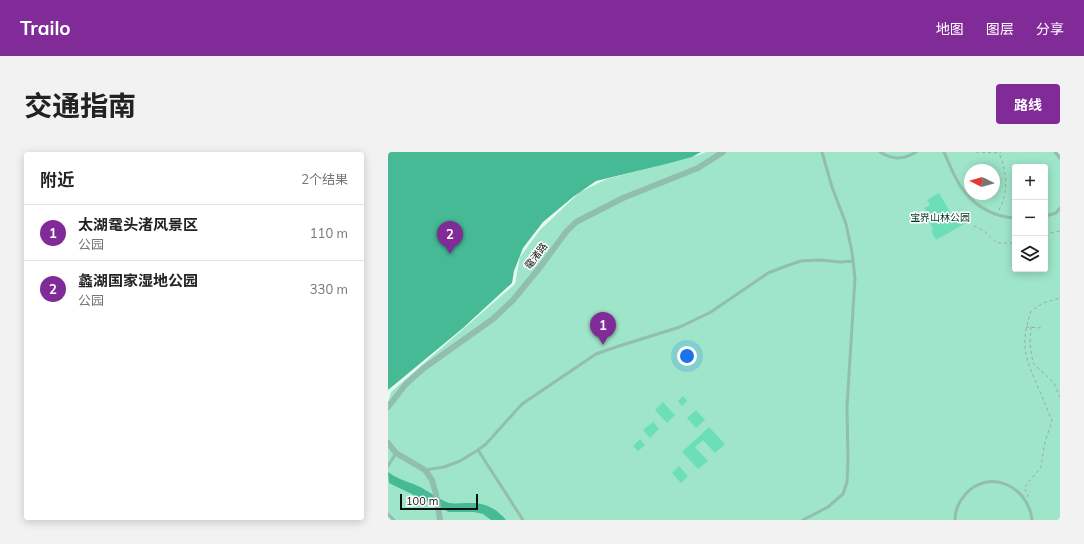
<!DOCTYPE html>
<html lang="zh">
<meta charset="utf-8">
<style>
:root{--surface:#fff;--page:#f2f2f2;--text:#222;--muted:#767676;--line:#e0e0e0;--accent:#812b99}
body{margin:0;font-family:Mulish,"Noto Sans SC",sans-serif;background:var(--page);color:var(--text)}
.controls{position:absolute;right:12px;top:12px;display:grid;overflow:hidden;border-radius:4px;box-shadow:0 2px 10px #0003}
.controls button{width:36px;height:36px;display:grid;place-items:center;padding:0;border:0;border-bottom:1px solid var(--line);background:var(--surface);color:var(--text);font:20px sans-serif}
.compass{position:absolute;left:576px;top:12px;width:36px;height:36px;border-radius:50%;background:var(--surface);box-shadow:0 2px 10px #0003;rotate:275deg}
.scale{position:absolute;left:12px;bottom:10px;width:78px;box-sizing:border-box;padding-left:4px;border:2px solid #0b1310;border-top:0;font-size:11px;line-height:14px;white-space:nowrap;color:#0b1310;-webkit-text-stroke:3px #fff;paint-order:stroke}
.you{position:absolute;left:299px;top:204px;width:14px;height:14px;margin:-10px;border:3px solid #fff;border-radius:50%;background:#1a73e8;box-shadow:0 0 0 6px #1a73e833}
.badge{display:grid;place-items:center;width:26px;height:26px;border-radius:50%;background:var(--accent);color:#fff;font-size:13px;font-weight:700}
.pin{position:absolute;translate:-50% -33px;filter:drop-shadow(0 1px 2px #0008)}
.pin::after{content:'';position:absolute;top:21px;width:14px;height:12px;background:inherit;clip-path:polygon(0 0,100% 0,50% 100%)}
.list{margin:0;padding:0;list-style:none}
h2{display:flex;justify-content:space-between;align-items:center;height:52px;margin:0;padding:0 16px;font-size:17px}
h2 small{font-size:13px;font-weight:400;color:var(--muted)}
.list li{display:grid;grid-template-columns:26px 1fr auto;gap:12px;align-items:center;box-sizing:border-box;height:56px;padding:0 16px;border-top:1px solid var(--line)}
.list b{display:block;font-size:15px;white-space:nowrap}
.list p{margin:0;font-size:13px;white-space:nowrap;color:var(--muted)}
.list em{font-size:13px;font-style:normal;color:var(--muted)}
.icon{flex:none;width:22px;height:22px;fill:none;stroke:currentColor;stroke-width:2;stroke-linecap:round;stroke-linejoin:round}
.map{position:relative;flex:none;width:672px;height:368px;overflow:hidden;border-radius:4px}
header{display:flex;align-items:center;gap:24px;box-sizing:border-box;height:56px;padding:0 20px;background:var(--accent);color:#fff}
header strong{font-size:19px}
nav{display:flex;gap:22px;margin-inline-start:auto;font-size:14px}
.intro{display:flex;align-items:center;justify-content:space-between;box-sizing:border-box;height:96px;padding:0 24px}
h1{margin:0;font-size:28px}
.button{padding:10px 18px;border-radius:4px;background:var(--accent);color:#fff;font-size:14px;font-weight:700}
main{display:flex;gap:24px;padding:0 24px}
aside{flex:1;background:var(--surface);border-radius:4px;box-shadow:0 2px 10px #0003}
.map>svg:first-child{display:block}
.green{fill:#9ee5c9;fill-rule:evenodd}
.water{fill:#45ba94}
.building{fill:#6ddfb8}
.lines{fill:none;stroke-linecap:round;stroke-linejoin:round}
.path{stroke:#98a9a1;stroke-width:1;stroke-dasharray:3 3;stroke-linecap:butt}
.lane{stroke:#92bfad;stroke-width:3}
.street{stroke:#92bfad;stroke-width:6}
.labels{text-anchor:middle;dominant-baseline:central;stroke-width:3;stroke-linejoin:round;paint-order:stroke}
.park-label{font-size:10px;fill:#013728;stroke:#fff}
.street-label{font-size:10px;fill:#0b1310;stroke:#fff}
</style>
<header>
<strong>Trailo</strong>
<nav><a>地图</a><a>图层</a><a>分享</a></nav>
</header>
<div class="intro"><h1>交通指南</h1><a class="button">路线</a></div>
<main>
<aside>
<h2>附近<small>2个结果</small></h2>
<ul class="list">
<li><span class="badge">1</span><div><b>太湖鼋头渚风景区</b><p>公园</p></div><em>110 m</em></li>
<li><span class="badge">2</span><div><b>蠡湖国家湿地公园</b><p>公园</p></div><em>330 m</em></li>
</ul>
</aside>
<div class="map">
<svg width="672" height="368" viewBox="0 0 672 368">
<rect width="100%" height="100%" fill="#e5fbf1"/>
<path class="green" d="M 318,0 L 672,0 L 672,368 L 0,368 L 0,251 L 3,240 L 127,132 L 132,105 L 152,78 L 192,40 L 219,27 L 311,3 ZM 627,15 L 657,15 L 657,117 L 627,117 ZM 582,18 L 606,18 L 606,42 L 582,42 Z"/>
<path class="water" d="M 0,0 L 313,0 L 304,5 L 278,12 L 208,29 L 185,45 L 155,70 L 135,96 L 126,119 L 124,131 L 75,176 L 0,238 Z
M 0,320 C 10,328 23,330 34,336 C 43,341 52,348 61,351 C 67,352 74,351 80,351 C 96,350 108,356 118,368 L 103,368 L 95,362 L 86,360 L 61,360 L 1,331 Z"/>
<path class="building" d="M 551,41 L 565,65 L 571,62 L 576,72 L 548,88 L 543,79 L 545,77 L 540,67 L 542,66 L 536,56 L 542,53 L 539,48 Z
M 295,244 L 299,249 L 294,254 L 290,249 Z
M 275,250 L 287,263 L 279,271 L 267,258 Z
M 308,258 L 317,268 L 308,276 L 299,266 Z
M 265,270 L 271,277 L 262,286 L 255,278 Z
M 321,275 L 337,292 L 327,301 L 315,288 L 307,295 L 320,309 L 310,317 L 294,300 Z
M 252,287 L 257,293 L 250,299 L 245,294 Z
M 291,314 L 300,324 L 293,331 L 284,321 Z"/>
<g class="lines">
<path class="path" d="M 588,0 L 611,1 L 613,0
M 611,58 C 621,38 619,21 611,1
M 586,74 L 596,79 L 609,91 L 627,91
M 657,82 L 672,79
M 638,175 L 654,176
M 643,175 L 642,192 L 645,211 L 666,231 L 672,245
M 639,345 L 640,343 L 636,336 L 653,315 L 657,290 L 664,269 C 660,260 657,250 652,240 C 638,207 631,195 643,159 L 655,151 L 672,146"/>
<path class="lane" d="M 492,0 C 505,8 515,8 528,0
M 556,0 C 562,13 567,28 576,39 C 588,55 607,65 627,66
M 667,0 L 672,6
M 657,64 L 668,61 L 672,56
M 90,298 L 135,368
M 0,314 L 8,301
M 37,318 L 56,315 L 72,309 L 90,298 L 98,292 L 134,252 L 208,202 L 231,194 L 292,175 L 323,160 L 380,121 L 398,114 L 413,109 L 431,108 L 453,110 L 465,109
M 0,362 L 6,368
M 415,368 L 440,355 L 455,342 L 459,330 L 460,310 L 459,255 L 467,126 L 464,100 L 458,72 L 444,35 L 434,0
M 567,368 C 567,361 569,354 573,348 C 595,314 640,331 644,368"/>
<path class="street" d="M 0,255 L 18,232 L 36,216 L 105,167 L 125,148 L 153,114 L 178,80 L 188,70 L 235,46 L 310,16 L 335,0
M 0,291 L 8,301 L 37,318 L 44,328 L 48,342 L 52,368"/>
</g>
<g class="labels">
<g class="park-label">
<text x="552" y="65">宝界山林公园</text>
</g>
<g class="street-label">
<text transform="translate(148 104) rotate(-53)">鼋渚路</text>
</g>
</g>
</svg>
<div class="controls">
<button>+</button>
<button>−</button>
<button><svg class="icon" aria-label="layers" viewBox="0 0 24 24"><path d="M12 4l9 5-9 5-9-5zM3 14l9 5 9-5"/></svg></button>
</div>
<svg class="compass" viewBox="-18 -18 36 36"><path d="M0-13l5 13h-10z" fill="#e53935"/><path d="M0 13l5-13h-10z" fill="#767676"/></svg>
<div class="scale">100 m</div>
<div class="you"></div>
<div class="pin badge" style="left:215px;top:193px">1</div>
<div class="pin badge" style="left:62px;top:102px">2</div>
</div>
</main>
